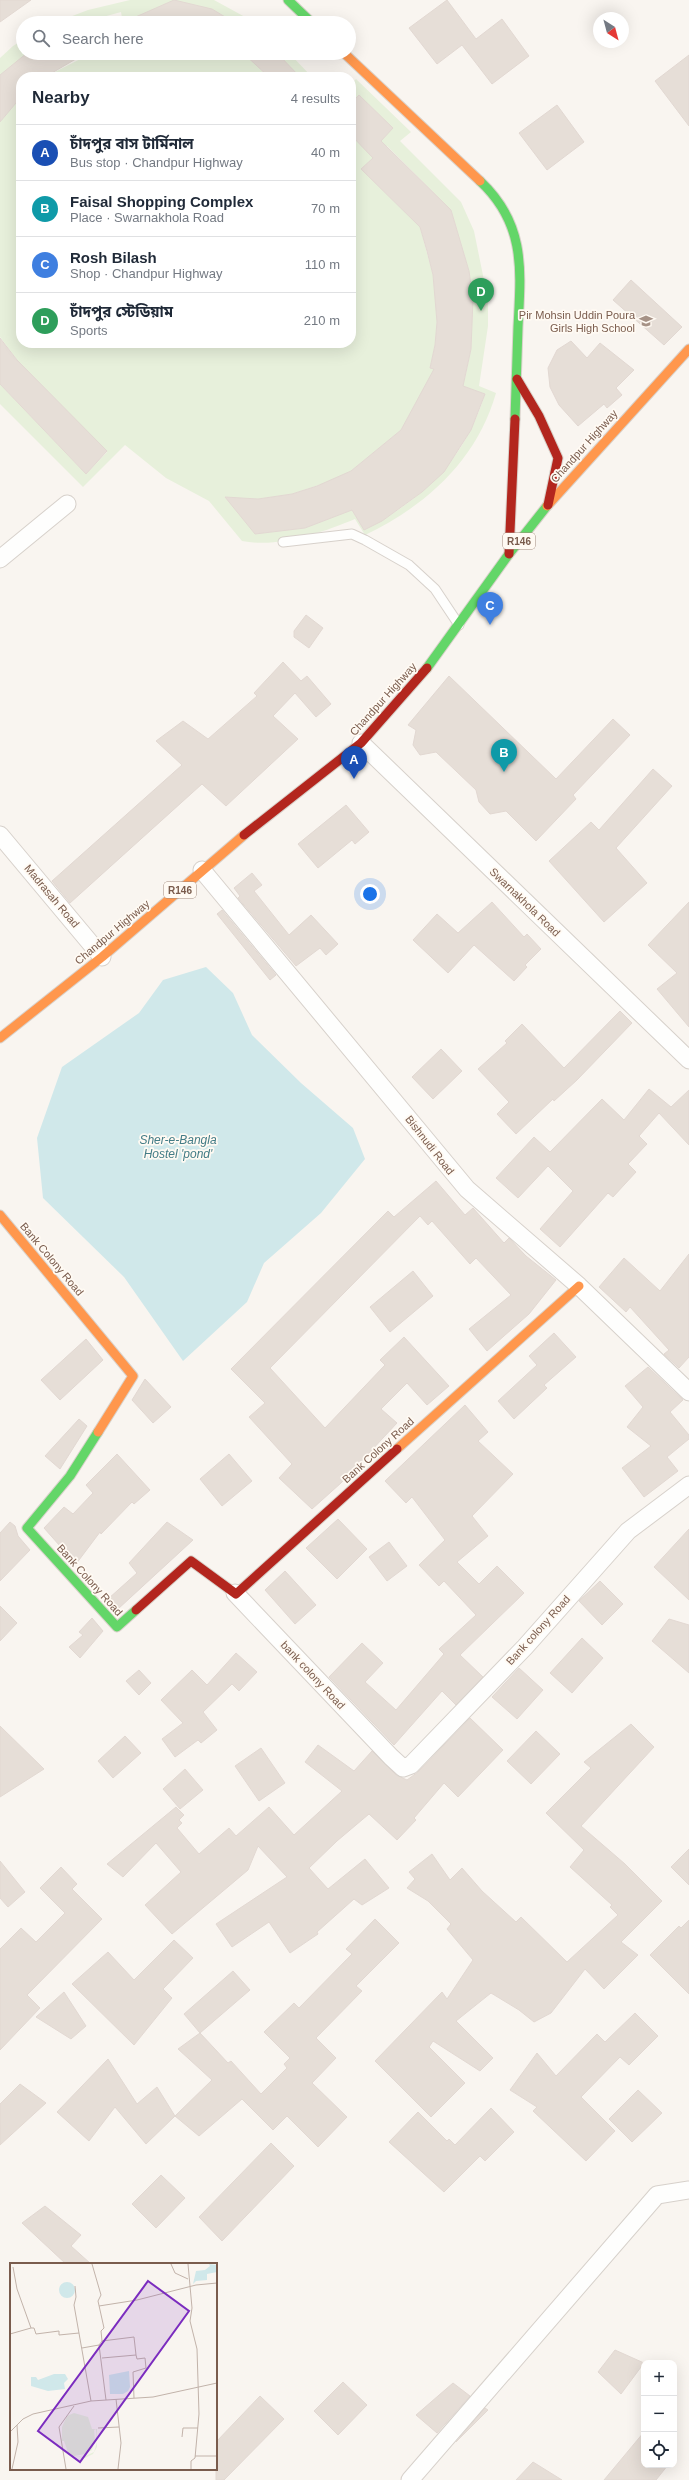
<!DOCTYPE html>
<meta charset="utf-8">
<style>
:root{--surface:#fff;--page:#f2f2f3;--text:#1f2937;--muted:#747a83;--line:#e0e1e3;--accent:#111827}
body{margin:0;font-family:Helvetica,"Noto Sans Bengali",sans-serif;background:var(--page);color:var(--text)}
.controls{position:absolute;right:12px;bottom:12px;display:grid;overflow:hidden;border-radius:8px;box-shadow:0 4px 16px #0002}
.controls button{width:36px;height:36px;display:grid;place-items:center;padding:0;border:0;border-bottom:1px solid var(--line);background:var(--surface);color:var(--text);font:20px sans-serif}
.compass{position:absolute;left:593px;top:12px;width:36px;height:36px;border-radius:50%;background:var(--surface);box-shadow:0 4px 16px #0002;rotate:144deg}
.you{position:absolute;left:370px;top:894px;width:14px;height:14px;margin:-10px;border:3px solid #fff;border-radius:50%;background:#1a73e8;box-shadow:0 0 0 6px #1a73e833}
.badge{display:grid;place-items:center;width:26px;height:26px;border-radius:50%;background:var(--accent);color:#fff;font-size:13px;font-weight:700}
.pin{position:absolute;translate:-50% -33px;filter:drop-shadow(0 1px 2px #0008)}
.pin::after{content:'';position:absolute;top:21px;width:14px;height:12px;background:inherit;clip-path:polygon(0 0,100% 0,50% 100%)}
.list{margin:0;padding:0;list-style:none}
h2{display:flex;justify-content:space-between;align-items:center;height:52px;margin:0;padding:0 16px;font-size:17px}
h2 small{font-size:13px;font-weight:400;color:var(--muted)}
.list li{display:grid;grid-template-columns:26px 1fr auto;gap:12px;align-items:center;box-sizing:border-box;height:56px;padding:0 16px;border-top:1px solid var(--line)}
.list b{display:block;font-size:15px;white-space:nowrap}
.list p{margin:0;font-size:13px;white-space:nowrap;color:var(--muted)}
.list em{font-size:13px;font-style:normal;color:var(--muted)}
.icon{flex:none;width:22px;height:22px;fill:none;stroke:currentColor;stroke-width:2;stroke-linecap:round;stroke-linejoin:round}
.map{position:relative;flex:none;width:689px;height:2480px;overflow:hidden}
.search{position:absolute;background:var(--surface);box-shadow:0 4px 16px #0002;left:16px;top:16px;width:340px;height:44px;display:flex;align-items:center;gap:10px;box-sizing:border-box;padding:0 14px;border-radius:22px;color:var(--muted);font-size:15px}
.panel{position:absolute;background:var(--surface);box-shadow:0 4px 16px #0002;left:16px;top:72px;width:340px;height:276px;border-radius:16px}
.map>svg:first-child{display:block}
.green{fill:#e7f0db;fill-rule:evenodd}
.water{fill:#d0e8ea}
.building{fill:#e6ded7;stroke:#e2d8d2}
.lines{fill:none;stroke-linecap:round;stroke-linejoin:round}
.lane-casing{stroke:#d7d1cb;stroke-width:11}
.street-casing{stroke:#d7d1cb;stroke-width:19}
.fast-casing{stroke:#d9d2cb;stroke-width:11}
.slow-casing{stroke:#d9d2cb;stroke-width:11}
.jam-casing{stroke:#d9d2cb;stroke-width:11}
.lane{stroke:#fefefd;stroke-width:9}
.street{stroke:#fefefd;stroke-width:17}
.fast{stroke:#63d668;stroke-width:9}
.slow{stroke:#ff974d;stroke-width:9}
.jam{stroke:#b3261e;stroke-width:9}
.labels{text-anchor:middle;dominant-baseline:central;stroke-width:3.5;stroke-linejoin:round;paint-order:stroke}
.shield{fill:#fffaf3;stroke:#a28b7f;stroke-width:1}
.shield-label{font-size:10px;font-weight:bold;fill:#7a5c4d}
.poi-label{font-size:11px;fill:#7a5c4d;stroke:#fffaf3;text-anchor:end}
.street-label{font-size:11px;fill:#7a5c4d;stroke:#fffaf3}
.water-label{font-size:12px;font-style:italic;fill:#437c86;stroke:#fffaf3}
.inset-road{fill:none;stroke:#c2b3aa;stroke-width:1}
.view{fill:#7b2cbf;fill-opacity:0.15;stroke:#7b2cbf;stroke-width:2}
.inset-edge{fill:none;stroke:#7a5c4d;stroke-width:2}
</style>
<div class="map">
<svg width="689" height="2480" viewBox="0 0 689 2480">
<rect width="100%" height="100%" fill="#f9f5f0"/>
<path class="green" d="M 130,0 L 214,0 L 256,23 L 235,23 L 212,9 L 123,23 L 121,12 L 81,23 L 54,23 L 88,10 Z
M 23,40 L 23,53 L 27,53 L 0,77 L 0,58 L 13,46 Z
M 92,53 L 243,53 L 269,77 L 45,77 Z
M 277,53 L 289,53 L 312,77 L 300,77 Z
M 356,79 L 411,132 L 400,141 L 461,202 L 474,231 L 488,300 L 488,326 L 479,386 L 496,393 C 477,460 426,506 365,535 L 355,519 C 321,533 279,548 242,541 L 209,501 L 166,478 L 125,445 L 83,487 L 0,404 L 0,384 L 86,474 L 107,452 L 17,360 L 0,337 L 0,122 L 2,119 L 21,97 L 21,343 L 351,343 L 351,135 L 369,153 L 393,128 L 359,95 L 351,103 L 351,84 ZM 387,146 L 451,210 L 469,271 L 473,299 L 471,349 L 465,378 L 430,368 L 435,345 L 437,321 L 433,275 L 420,227 L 361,169 ZM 431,375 L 485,394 C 464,460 425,498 364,530 L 334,480 L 351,471 L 401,430 ZM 331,481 L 349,511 L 305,528 L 255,534 L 258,499 L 292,494 Z"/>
<path class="water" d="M 206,967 L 233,993 L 252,1035 L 301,1083 L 353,1128 L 365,1159 L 321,1213 L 264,1263 L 247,1302 L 183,1361 L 124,1277 L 43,1198 L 37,1138 L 62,1067 L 139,1013 L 163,980 Z"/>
<path class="building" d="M 0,0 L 31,0 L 0,22 Z
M 174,0 L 212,9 L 235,23 L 122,23 Z
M 447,0 L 476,39 L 502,19 L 529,56 L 492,84 L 462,45 L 437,64 L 409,28 Z
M 27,53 L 86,53 L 45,77 L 21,77 L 21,97 L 0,122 L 0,75 Z
M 243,53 L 277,53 L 300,77 L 269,77 Z
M 689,55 L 689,126 L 655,81 Z
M 359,95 L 393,128 L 381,141 L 451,210 L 469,271 L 473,299 L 471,349 L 463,386 L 485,394 L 471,430 L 444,472 L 422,492 L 382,521 L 364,530 L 352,510 L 305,528 L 255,534 L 225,497 L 258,499 L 292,494 L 317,486 L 351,471 L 401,430 L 434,369 L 430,368 L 435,345 L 437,322 L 433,275 L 427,251 L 420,227 L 361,169 L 373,158 L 351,135 L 351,103 Z
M 557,105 L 584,142 L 547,170 L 519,133 Z
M 631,280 L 682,327 L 664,345 L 613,300 Z
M 0,338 L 17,360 L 107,451 L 86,474 L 0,384 Z
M 571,341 L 587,358 L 600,343 L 634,370 L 616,388 L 622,395 L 607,408 L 604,404 L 578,426 L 559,405 L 550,387 L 548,368 L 557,350 Z
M 306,615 L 323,628 L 309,648 L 294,637 L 294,631 Z
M 283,662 L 301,681 L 307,676 L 331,704 L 316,717 L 295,693 L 273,716 L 298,739 L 226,806 L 202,784 L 70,903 L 52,881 L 182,765 L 156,741 L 183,721 L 208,739 L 257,696 L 254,693 Z
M 449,676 L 556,779 L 613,719 L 630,735 L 573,795 L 576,799 L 536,841 L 506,811 L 490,814 L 479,802 L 476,790 L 436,752 L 420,755 L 413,745 L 416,730 L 408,725 Z
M 653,769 L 672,786 L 616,848 L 647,883 L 604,922 L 549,861 L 591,822 L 599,830 Z
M 346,805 L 369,832 L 355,844 L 352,840 L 318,868 L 298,844 Z
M 252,873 L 262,885 L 254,891 L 289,935 L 311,915 L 338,944 L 326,955 L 320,948 L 296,966 L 238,898 L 240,896 L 234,888 Z
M 492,902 L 524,937 L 527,934 L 541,949 L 525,965 L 527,967 L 514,981 L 474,945 L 448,973 L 413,940 L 437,914 L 458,933 Z
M 689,902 L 689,1027 L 657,989 L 677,973 L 648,945 Z
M 222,910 L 276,975 L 270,980 L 217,914 Z
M 620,1011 L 632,1023 L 577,1080 L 554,1101 L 553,1099 L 516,1134 L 497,1114 L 509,1102 L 478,1069 L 507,1043 L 505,1041 L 522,1024 L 564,1068 Z
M 441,1049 L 462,1071 L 433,1099 L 412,1077 Z
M 649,1089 L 671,1107 L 689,1090 L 689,1145 L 659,1113 L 639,1136 L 647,1144 L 628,1164 L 636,1172 L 613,1197 L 608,1193 L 560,1247 L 540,1229 L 573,1191 L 548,1166 L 518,1198 L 496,1178 L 534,1137 L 550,1152 L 602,1099 L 624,1120 Z
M 436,1181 L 465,1215 L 473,1208 L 504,1243 L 509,1238 L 526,1256 L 556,1280 L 529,1314 L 487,1351 L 469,1329 L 511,1295 L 476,1258 L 470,1264 L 432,1221 L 428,1225 L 420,1216 L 270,1368 L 325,1428 L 385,1365 L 380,1360 L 404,1337 L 449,1386 L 427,1405 L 407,1383 L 381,1409 L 397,1423 L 341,1483 L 312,1509 L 279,1478 L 292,1464 L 249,1417 L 265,1403 L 231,1369 L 388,1211 L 394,1217 Z
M 689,1254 L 689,1357 L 679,1368 L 664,1354 L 669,1350 L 630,1307 L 626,1312 L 599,1287 L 624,1258 L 660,1291 Z
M 413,1271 L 433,1296 L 390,1332 L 370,1307 Z
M 554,1333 L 576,1357 L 544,1385 L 547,1388 L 514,1419 L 498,1401 L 537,1365 L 529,1356 Z
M 86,1339 L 103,1360 L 60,1400 L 41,1380 Z
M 648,1367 L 683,1400 L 670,1412 L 689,1435 L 689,1439 L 667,1457 L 678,1471 L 644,1497 L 622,1468 L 651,1446 L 627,1427 L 643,1407 L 625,1386 Z
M 145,1379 L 171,1407 L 153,1423 L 132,1400 Z
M 465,1405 L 488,1432 L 478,1441 L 513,1474 L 472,1516 L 488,1536 L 457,1562 L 479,1584 L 497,1566 L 524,1593 L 460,1655 L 483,1677 L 456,1705 L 442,1691 L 394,1745 L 329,1677 L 362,1643 L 383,1663 L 365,1682 L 396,1710 L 444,1654 L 439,1649 L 476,1615 L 444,1581 L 439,1586 L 419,1565 L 445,1540 L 412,1497 L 406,1503 L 385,1481 Z
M 79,1419 L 87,1426 L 60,1469 L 45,1456 Z
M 117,1454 L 150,1490 L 134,1504 L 132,1502 L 101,1534 L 100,1532 L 76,1564 L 44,1528 L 64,1507 L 73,1514 L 93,1493 L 86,1485 Z
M 229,1454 L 252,1481 L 222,1506 L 200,1479 Z
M 338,1519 L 367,1549 L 337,1579 L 306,1548 Z
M 10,1522 L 15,1526 L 18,1536 L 30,1550 L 0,1581 L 0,1533 Z
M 167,1522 L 193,1540 L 118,1609 L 108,1599 L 137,1573 L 129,1563 Z
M 689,1529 L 689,1600 L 654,1567 Z
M 389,1542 L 407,1566 L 387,1581 L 369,1557 Z
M 285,1571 L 316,1605 L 295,1624 L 265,1590 Z
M 600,1581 L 623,1604 L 602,1625 L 579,1601 Z
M 0,1606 L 17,1623 L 0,1641 Z
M 92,1618 L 103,1631 L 80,1658 L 69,1647 L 83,1635 L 79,1632 Z
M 669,1619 L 689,1625 L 689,1673 L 652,1641 Z
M 582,1638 L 603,1658 L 572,1693 L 550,1673 Z
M 236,1653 L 257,1672 L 239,1691 L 232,1684 L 203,1712 L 217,1730 L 201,1743 L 198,1740 L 175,1757 L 162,1739 L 183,1723 L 161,1700 L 192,1670 L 207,1685 Z
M 519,1668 L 543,1690 L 517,1719 L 492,1697 Z
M 139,1670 L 151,1683 L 139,1695 L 126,1681 Z
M 470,1718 L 503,1750 L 458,1797 L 444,1783 L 414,1818 L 416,1820 L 397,1840 L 369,1814 L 337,1841 L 309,1868 L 328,1889 L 365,1859 L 389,1888 L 362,1905 L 354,1899 L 317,1932 L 318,1934 L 290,1953 L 269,1922 L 232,1947 L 216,1924 L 287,1877 L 258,1846 L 248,1870 L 172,1934 L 145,1905 L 181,1872 L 156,1843 L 123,1877 L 107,1864 L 176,1807 L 184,1815 L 179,1820 L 182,1823 L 177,1828 L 199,1854 L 229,1828 L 236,1836 L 269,1807 L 294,1835 L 342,1791 L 305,1762 L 318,1745 L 354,1771 L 372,1751 L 396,1775 L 407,1780 L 418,1772 Z
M 631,1724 L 654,1747 L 581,1826 L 625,1864 L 662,1901 L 621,1942 L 638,1955 L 604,1989 L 585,1969 L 551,2013 L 534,2022 L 519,2010 L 491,1993 L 456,2021 L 493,2058 L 480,2071 L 433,2041 L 429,2047 L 465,2083 L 431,2117 L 375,2061 L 442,1992 L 447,1999 L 473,1960 L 447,1929 L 451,1924 L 428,1901 L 407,1888 L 415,1879 L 409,1872 L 432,1854 L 450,1880 L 462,1868 L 482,1891 L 516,1922 L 521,1917 L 567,1962 L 618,1915 L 610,1907 L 612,1905 L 570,1867 L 584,1850 L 546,1813 L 591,1768 L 584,1762 Z
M 0,1726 L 44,1769 L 0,1797 Z
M 536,1731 L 560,1754 L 531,1784 L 507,1761 Z
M 125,1736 L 141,1753 L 113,1778 L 98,1761 Z
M 261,1748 L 285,1783 L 259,1801 L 235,1766 Z
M 185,1769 L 203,1790 L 180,1809 L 163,1789 Z
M 689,1849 L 689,1885 L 671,1867 Z
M 0,1861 L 25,1892 L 8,1907 L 0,1898 Z
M 61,1867 L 77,1884 L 72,1889 L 102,1919 L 27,1995 L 40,2008 L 0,2050 L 0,1949 L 21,1928 L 36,1942 L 65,1913 L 40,1888 Z
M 375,1919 L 399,1943 L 356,1986 L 362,1991 L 316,2038 L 336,2058 L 312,2083 L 347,2117 L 318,2147 L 287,2116 L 273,2130 L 242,2099 L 199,2136 L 175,2116 L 212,2080 L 178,2049 L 200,2033 L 228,2063 L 231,2061 L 261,2094 L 287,2068 L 284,2064 L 290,2058 L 264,2032 L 294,2003 L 299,2008 L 352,1954 L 346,1949 Z
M 689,1920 L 689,1994 L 650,1955 L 679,1926 L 681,1928 Z
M 174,1940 L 193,1958 L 163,1989 L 172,1998 L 134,2045 L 72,1984 L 108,1952 L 134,1980 Z
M 233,1971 L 250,1990 L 200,2033 L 184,2014 Z
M 64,1992 L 86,2026 L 71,2039 L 36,2017 Z
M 635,2013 L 658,2036 L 629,2065 L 620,2057 L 581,2097 L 615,2131 L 586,2161 L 533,2111 L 537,2107 L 510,2090 L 537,2053 L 556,2076 L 597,2034 L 605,2042 Z
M 108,2059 L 137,2104 L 157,2087 L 175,2116 L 146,2144 L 115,2107 L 89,2141 L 57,2112 Z
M 20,2084 L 46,2103 L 0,2145 L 0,2104 Z
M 638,2090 L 662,2113 L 632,2142 L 609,2119 Z
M 491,2108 L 514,2132 L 485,2161 L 480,2156 L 444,2192 L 389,2142 L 418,2112 L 447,2141 L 449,2139 L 455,2145 Z
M 271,2143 L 294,2166 L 222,2241 L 199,2217 Z
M 161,2175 L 185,2198 L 156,2228 L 132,2204 Z
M 45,2206 L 81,2235 L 71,2246 L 91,2264 L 66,2264 L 22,2223 Z
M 615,2350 L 644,2363 L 621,2394 L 598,2372 Z
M 343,2382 L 367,2405 L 338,2435 L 314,2411 Z
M 453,2383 L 470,2396 L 437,2433 L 416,2415 Z
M 260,2396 L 284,2419 L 224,2480 L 216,2480 L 216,2442 Z
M 485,2408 L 488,2410 L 456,2442 Z
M 644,2432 L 644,2465 L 668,2465 L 656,2480 L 604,2480 Z
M 533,2462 L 562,2480 L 516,2480 Z"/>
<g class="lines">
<g class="lane-casing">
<path id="lane" d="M 283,542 L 352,534 L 365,540 L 409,565 L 435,589 L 459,625"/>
</g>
<g class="street-casing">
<path id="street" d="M 0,559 L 67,504
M 361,743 L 689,1060
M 0,835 L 102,957
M 202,870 L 467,1189 L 579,1286 L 689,1392
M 235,1593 L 391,1757 L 403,1768 L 411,1765 L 525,1647 L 628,1531 L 689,1485
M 410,2480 L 657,2195 L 689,2190"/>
</g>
<g class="fast-casing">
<path id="fast" d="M 288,0 L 312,23
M 480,181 C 526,224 521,270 518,327 C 517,358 516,388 515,419
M 427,668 L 509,554 L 547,506
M 98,1432 L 70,1476 L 27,1528 L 117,1627 L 136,1610"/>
</g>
<g class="slow-casing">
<path id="slow" d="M 344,53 L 480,181
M 547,506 L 689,349
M 0,1038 L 102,957 L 244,835
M 0,1215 L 133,1376 L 98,1432
M 397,1449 L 579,1286"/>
</g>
<g class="jam-casing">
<path id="jam" d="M 517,379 L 539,416 L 558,458 L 548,505
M 509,554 L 515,419
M 244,835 L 361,743 L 427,668
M 136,1610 L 191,1561 L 236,1594 L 397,1449"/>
</g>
<use href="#lane" class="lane"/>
<use href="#street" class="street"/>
<use href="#fast" class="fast"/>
<use href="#slow" class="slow"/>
<use href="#jam" class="jam"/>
</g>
<defs>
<g id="school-bare" transform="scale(1.08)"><path d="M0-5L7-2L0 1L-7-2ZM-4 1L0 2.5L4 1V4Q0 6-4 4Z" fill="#a69286" stroke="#fffaf3" stroke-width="2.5" paint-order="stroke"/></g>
</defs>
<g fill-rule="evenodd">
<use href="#school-bare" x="646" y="321"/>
</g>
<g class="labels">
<g class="shield">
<rect x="503" y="533" width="32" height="16" rx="3"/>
<rect x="164" y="882" width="32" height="16" rx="3"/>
</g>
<g class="shield-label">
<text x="519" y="541">R146</text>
<text x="180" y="890">R146</text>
</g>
<g class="poi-label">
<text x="635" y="315">Pir Mohsin Uddin Poura<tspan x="635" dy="13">Girls High School</tspan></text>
</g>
<g class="street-label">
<text transform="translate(584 446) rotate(-48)">Chandpur Highway</text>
<text transform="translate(383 699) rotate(-48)">Chandpur Highway</text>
<text transform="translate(52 896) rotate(50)">Madrasah Road</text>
<text transform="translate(525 902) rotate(44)">Swarnakhola Road</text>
<text transform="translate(112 932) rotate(-40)">Chandpur Highway</text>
<text transform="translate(430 1145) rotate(52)">Bishnudi Road</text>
<text transform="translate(52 1259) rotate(50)">Bank Colony Road</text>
<text transform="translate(378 1450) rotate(-42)">Bank Colony Road</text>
<text transform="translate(90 1580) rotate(48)">Bank Colony Road</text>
<text transform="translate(538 1630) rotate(-48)">Bank colony Road</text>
<text transform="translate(313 1675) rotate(47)">bank colony Road</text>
</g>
<g class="water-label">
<text x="178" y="1140">Sher-e-Bangla<tspan x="178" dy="14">Hostel 'pond'</tspan></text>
</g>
</g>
<g transform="translate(10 2263)">
<rect width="207" height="207" fill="#f9f5f0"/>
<path d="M 64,150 L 78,154 L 82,166 L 87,166 L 87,184 L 83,191 L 75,195 L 59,192 L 54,178 L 52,178 L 52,164 L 57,153 ZM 86,166 L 87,179 L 84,189 L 73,194 L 64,193 L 75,191 L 82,187 L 85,178 L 84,167 Z" fill="#e7f0db" fill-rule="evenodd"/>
<path d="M 199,1 L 207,2 L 207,9 L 197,11 L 197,17 L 186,18 L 183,21 L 186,8 L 195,7 L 200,3 ZM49 27a8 8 0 1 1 16 0a8 8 0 1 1-16 0ZM 119,108 L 120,124 L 118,128 L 113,131 L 100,131 L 99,112 ZM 44,111 L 55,111 L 58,116 L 54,120 L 55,126 L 38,128 L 21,123 L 21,114 L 26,114 L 28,117 Z" fill="#d0e8ea"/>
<path class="inset-road" d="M 82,1 L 91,32 L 88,38 L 94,65 L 91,68 L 92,78 L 89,82 L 96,137M 161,1 L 165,10 L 178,16M 178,1 L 182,45 L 180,58 L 187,86 L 189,151 L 185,195 L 181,198 L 181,206M 3,4 L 7,26 L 21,65M 65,23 L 66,34 L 64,42 L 81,138M 89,43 L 127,37 L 186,22 L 207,20M 21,65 L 24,65 L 26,71 L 49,68 L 49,72 L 69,70M 0,71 L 21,65M 95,78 L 92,78 L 124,74 L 126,92M 72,85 L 89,82M 92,95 L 126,92 L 127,96 L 135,95 L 136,105 L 123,109 L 124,135M 106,136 L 111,180 L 108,206M 88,165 L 109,164M 0,169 L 13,156 L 23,151 L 81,138 L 143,134 L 207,120M 172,174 L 173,165 L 188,165M 185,193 L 207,193M 2,206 L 8,179 L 7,162M 56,206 L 49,164 L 64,143"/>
<path class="view" d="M 138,18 L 179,48 L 70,199 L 28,168 Z"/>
<rect width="207" height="207" class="inset-edge"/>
</g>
</svg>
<div class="controls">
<button>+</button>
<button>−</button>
<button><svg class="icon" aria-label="locate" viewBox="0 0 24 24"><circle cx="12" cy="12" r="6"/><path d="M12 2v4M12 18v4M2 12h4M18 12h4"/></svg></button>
</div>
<svg class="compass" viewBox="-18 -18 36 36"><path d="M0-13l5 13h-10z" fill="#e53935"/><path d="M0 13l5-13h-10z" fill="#747a83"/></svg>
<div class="you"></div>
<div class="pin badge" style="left:354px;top:779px;background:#1a4fb4">A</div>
<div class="pin badge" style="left:504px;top:772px;background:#0f9aa8">B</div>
<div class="pin badge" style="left:490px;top:625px;background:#3f7fe0">C</div>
<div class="pin badge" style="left:481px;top:311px;background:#2e9e5b">D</div>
<div class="search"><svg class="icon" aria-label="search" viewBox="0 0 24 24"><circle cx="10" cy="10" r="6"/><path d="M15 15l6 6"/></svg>Search here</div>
<section class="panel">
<h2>Nearby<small>4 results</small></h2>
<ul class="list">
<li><span class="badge" style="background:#1a4fb4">A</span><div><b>চাঁদপুর বাস টার্মিনাল</b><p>Bus stop · Chandpur Highway</p></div><em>40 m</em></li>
<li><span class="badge" style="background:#0f9aa8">B</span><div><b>Faisal Shopping Complex</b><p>Place · Swarnakhola Road</p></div><em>70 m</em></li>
<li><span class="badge" style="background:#3f7fe0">C</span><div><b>Rosh Bilash</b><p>Shop · Chandpur Highway</p></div><em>110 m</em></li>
<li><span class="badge" style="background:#2e9e5b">D</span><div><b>চাঁদপুর স্টেডিয়াম</b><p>Sports</p></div><em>210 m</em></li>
</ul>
</section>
</div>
